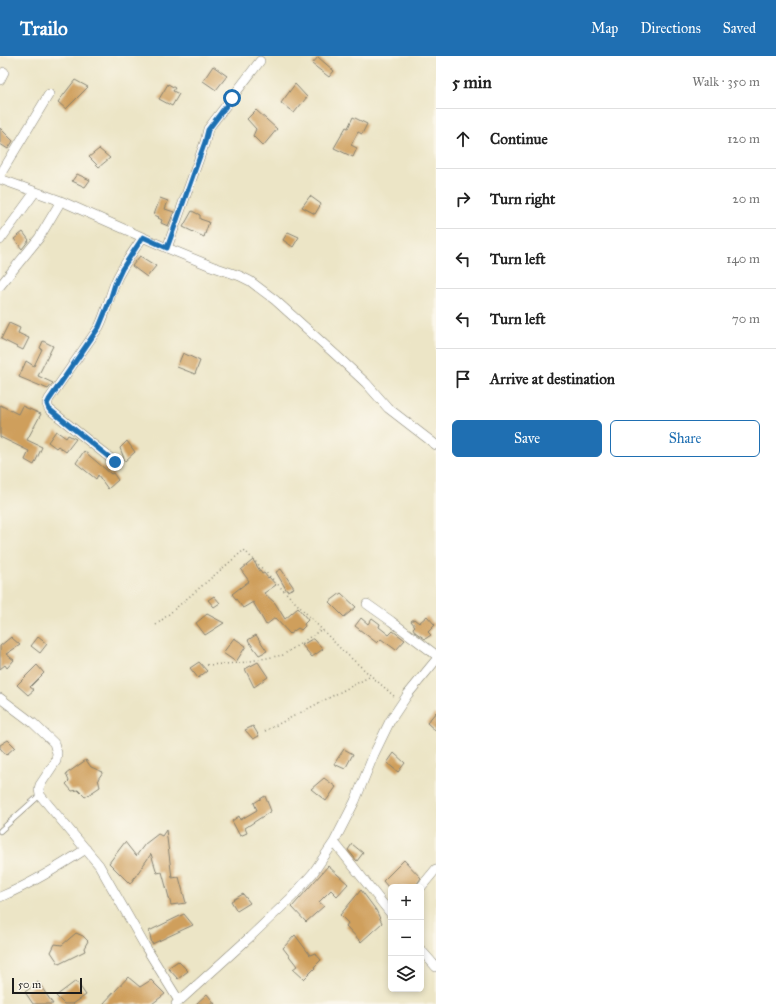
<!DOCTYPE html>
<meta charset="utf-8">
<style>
:root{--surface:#fff;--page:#f2f2f2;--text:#222;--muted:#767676;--line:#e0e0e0;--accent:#1f6fb2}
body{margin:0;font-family:"IM FELL Great Primer",serif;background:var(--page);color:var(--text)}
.controls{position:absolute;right:12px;bottom:12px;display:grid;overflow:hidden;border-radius:6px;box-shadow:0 2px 6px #0003}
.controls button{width:36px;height:36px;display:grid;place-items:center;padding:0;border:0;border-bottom:1px solid var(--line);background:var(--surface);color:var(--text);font:20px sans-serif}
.scale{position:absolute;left:12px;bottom:10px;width:70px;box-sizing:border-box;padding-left:4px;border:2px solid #1c1c1c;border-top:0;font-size:11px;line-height:14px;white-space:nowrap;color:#1c1c1c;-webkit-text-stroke:3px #fbf7ec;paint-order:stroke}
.stop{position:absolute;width:12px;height:12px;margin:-9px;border:3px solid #1f6fb2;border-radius:50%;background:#fff}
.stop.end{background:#1f6fb2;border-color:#fff;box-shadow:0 1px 4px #0008}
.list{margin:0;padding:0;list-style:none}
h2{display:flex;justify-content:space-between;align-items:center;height:52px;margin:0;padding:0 16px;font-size:17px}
h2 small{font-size:13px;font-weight:400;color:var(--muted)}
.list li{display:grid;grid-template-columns:26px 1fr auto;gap:12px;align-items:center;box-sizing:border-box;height:60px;padding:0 16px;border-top:1px solid var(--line)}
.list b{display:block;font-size:15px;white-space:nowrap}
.list em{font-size:13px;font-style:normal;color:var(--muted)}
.actions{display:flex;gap:8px;padding:12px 16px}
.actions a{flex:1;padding:9px 0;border:1px solid var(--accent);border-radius:6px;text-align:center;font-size:14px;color:var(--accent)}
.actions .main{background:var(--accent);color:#fff}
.icon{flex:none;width:22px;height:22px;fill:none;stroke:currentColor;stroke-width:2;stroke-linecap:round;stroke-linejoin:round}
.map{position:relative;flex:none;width:436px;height:948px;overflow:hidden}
header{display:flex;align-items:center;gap:24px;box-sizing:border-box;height:56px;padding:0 20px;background:var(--accent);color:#fff}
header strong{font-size:19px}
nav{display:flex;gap:22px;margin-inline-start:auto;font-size:14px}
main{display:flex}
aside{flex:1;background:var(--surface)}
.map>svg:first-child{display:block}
.building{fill:#cf9f5c}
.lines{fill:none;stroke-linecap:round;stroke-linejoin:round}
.lane-casing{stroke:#848071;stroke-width:6}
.street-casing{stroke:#848071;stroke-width:10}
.path{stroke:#848071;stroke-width:1.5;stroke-dasharray:1 3;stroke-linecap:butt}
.lane{stroke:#fff;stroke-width:4.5}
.street{stroke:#fff;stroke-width:9}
.route{stroke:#1f6fb2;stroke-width:5}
</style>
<header>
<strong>Trailo</strong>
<nav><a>Map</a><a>Directions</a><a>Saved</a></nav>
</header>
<main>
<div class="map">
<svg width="436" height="948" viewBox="0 0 436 948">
<rect width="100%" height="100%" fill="#fbf7ec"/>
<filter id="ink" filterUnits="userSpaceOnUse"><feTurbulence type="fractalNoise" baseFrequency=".025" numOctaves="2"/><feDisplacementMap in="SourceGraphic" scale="8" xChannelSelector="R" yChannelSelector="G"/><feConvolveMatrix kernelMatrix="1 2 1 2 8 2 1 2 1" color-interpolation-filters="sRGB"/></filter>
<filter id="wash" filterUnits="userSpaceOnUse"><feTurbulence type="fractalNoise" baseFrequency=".012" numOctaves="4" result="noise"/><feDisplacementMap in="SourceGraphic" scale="16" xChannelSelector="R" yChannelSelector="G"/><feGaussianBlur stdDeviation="0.9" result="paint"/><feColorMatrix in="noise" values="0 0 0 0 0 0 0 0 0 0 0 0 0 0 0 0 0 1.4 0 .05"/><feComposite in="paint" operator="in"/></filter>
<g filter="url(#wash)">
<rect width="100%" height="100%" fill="#ece5c6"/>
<g id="blocks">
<path class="building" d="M 318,1 L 334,15 L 329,21 L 312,8 Z
M 213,10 L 227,20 L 216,34 L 203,25 Z
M 75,24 L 88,31 L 66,53 L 58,46 Z
M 168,28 L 175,32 L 173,35 L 179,38 L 172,50 L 159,43 Z
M 295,28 L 307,41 L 294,57 L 281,47 Z
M 256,54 L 277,73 L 263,90 L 253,80 L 256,73 L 247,63 Z
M 353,61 L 367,68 L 362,78 L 358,76 L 351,89 L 357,92 L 353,101 L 334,92 L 346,71 L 348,72 Z
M 0,72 L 13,85 L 8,93 L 0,88 Z
M 99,93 L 110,102 L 99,111 L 89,101 Z
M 77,118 L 90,124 L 85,131 L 72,125 Z
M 310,140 L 321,148 L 315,158 L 302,151 Z
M 160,142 L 168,145 L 165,153 L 174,156 L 168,170 L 161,167 L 162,164 L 158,162 L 159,161 L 154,159 Z
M 192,155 L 200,159 L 200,163 L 209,166 L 204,181 L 183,171 Z
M 23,176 L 29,184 L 22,193 L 14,183 Z
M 288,176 L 299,181 L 293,191 L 283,184 Z
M 140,200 L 156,210 L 147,221 L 132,210 Z
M 9,267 L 20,272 L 18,277 L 29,282 L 23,294 L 1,283 Z
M 43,285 L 53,290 L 38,320 L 53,327 L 48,333 L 19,321 L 26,305 L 34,310 L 42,293 L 40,292 Z
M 183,297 L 200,305 L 195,318 L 177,311 Z
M 0,349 L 18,358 L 22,350 L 41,358 L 27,384 L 42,391 L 34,409 L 25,404 L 29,395 L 0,381 Z
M 56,375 L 66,382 L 68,379 L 76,383 L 66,396 L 58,390 L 56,392 L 48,386 Z
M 127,385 L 135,396 L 125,405 L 120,392 Z
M 84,395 L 111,418 L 113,417 L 118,424 L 108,433 L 98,419 L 96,423 L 76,407 Z
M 253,504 L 262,518 L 264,517 L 268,522 L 269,521 L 276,529 L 264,537 L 275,547 L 285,563 L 298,552 L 308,564 L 304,568 L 305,570 L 301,574 L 298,572 L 290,578 L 275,562 L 266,569 L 253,546 L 243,552 L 232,538 L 249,525 L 241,514 Z
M 281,513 L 294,532 L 287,535 L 276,516 Z
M 341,537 L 356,551 L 344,561 L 329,546 Z
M 214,540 L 220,547 L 214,551 L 208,544 Z
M 207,558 L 224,567 L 205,579 L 196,567 Z
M 427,560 L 435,569 L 428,576 L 431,579 L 425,583 L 415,576 L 413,572 L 415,570 L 411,565 L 414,563 L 419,567 Z
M 361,562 L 368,568 L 372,562 L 380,568 L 379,571 L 389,579 L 393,575 L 405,584 L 396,594 L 381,583 L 377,587 L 355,570 Z
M 256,579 L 267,595 L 259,599 L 248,584 Z
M 11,581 L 20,589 L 6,598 L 14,604 L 7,612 L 5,609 L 0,613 L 0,590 Z
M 38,581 L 47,588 L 40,597 L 31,590 Z
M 234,582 L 246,590 L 236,606 L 223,597 Z
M 312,583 L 314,583 L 323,593 L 312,601 L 302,589 Z
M 199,606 L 207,615 L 198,622 L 190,612 Z
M 258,606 L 268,621 L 254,631 L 245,613 Z
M 37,609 L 44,617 L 30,631 L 34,634 L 28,639 L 17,629 Z
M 436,656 L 436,675 L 427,667 Z
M 253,670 L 259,680 L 253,683 L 245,674 Z
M 8,684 L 15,691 L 6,699 L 0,692 L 0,689 Z
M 344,693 L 353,698 L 345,713 L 334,708 Z
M 394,697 L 405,707 L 398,716 L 387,707 Z
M 86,704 L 91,711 L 103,716 L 98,723 L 100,731 L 85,741 L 78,734 L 72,735 L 66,728 L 69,725 L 66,718 Z
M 324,722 L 336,731 L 326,745 L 311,733 Z
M 265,740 L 271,755 L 245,772 L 247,777 L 240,780 L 232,765 L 239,760 L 240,764 L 257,754 L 254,747 Z
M 166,774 L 172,822 L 179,821 L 186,847 L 171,849 L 162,816 L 157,817 L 151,798 L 130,828 L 109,807 L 125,786 L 136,800 L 145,788 L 158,778 L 162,780 Z
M 352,788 L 363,797 L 357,805 L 348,794 Z
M 404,804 L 421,822 L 415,831 L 388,831 L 383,825 Z
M 328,810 L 348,828 L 337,840 L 331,834 L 319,846 L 324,850 L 306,866 L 292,851 Z
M 361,834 L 376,854 L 382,867 L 361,886 L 346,870 L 348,867 L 340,859 Z
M 243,838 L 250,847 L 237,855 L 231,845 Z
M 184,858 L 193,869 L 152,888 L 149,875 Z
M 76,877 L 83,880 L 88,885 L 84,892 L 85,895 L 59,908 L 51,896 L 55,888 L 62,889 Z
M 295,879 L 310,899 L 315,897 L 321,904 L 314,911 L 315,912 L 304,923 L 293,913 L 297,910 L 283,892 Z
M 178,905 L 188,915 L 178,923 L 168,912 Z
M 128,921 L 140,931 L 151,924 L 165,938 L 152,948 L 103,948 Z
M 76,925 L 86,939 L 73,948 L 64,948 L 56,940 Z
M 38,926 L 53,948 L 33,948 L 25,936 Z
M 207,938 L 215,948 L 196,948 Z"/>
</g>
</g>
<g filter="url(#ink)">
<use href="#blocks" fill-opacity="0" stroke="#848071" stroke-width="1"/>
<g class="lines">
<g class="lane-casing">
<path id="lane" d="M 0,775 L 40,739"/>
</g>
<g class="street-casing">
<path id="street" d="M 0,24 L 4,16
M 0,119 L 49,38
M 0,123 L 61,145 L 167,192 L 211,210 L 240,220 L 250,225 L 275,244 L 337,300 L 366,327 L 388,352 L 436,389
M 0,184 L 35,136
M 167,192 L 205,86 L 208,73 L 260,5
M 0,230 L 39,182 L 61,145
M 115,406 L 49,353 L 47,348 L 49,343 L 99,271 C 106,257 109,242 115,227 C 122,210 133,196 143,181
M 367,548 L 391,565 L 436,599
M 0,642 L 33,667 L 54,687 L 57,697 L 56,705 L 40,729 L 39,733 L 40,739 L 99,809 L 145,890 L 179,945
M 334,786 L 391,858
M 421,831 L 436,813
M 0,841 C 31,828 58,811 86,793
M 421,894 L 436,911
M 176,948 L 250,881 L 292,841 L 313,817 L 334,786 L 355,745 L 374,698 L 390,665 L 408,638 L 436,604"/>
</g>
<path class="path" d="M 156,569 L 244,494 L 342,594 L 395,641
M 207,609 L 240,607 L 283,599 L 322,573
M 265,675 L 371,620"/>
<use href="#lane" class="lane"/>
<use href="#street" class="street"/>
</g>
</g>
<g class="lines" filter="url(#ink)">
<path class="route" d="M 115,406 L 49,353 L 47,348 L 49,344 L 99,271 L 110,244 L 115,228 L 122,213 L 143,181 L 167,192 L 205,86 L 208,74 L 232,42"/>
</g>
</svg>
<div class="controls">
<button>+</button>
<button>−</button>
<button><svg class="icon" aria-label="layers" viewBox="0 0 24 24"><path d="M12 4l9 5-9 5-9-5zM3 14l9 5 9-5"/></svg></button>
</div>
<div class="scale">50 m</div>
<div class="stop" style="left:232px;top:42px"></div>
<div class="stop end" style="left:115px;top:406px"></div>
</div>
<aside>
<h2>5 min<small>Walk · 350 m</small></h2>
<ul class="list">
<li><svg class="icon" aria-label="ahead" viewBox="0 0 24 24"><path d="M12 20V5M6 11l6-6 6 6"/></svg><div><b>Continue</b></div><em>120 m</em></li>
<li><svg class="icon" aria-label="right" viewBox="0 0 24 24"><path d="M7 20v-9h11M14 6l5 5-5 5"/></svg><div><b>Turn right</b></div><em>20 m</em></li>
<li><svg class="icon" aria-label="left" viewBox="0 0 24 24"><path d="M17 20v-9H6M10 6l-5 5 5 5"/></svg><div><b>Turn left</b></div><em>140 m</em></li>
<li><svg class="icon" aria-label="left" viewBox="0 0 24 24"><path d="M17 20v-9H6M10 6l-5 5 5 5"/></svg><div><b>Turn left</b></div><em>70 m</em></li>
<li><svg class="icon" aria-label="arrive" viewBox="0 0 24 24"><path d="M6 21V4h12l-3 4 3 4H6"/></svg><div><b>Arrive at destination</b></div></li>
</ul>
<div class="actions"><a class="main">Save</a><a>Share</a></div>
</aside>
</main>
